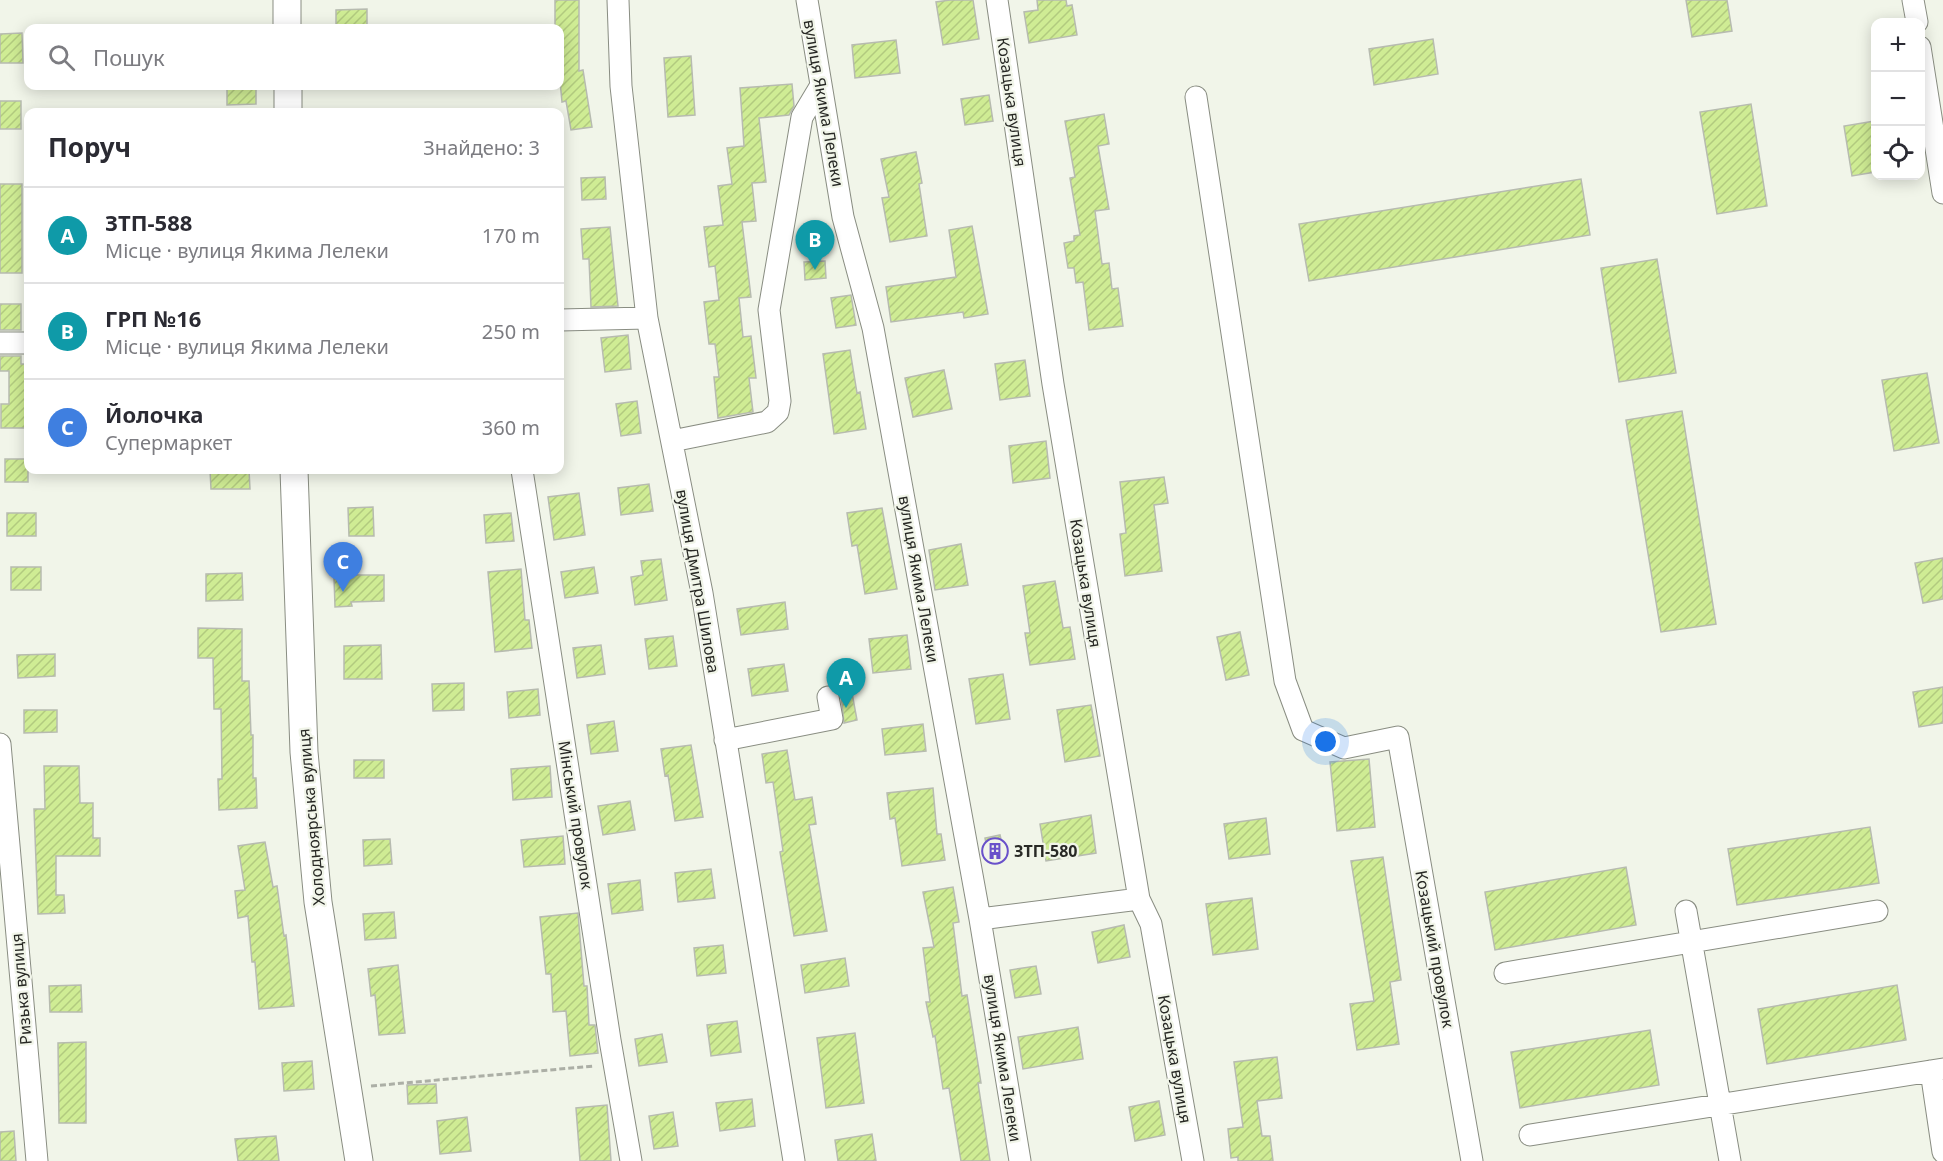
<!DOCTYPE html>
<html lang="uk">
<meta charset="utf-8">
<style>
:root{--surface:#fff;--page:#f2f2f3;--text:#2b2b33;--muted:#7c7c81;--line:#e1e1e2;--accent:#6951ca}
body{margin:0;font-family:"Noto Sans",sans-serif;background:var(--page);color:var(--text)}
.controls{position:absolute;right:18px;top:18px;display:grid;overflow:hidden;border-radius:12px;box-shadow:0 3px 15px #0003}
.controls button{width:54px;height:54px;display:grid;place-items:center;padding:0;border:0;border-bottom:2px solid var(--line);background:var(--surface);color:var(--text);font:30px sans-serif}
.you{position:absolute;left:1326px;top:742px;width:21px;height:21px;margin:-15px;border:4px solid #fff;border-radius:50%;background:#1a73e8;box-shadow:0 0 0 9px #1a73e833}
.badge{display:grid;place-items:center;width:39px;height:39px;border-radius:50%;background:var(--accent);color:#fff;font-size:20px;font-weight:700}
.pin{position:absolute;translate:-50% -50px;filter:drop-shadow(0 2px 3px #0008)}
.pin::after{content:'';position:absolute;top:32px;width:21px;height:18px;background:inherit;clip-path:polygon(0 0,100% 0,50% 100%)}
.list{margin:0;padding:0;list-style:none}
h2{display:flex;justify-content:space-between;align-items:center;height:78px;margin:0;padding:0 24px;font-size:26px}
h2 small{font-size:20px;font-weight:400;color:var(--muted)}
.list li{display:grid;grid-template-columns:39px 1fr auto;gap:18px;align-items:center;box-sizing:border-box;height:96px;padding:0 24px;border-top:2px solid var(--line)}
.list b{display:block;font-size:22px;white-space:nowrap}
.list p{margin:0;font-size:20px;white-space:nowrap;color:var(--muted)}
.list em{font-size:20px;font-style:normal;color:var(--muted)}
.icon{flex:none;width:33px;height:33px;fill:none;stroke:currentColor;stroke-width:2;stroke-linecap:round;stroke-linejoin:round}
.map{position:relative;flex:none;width:1943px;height:1161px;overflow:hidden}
.search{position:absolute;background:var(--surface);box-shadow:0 3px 15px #0003;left:24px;top:24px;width:540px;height:66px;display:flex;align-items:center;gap:15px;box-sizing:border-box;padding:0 21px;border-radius:12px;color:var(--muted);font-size:22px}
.panel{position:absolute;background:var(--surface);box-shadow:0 3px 15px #0003;left:24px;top:108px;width:540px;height:366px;border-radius:12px}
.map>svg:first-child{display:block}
.building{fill:url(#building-hatch);stroke:#b7bbb0;stroke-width:1.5}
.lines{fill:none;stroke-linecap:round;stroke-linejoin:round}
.minor-casing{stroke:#898d82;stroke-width:23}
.major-casing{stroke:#898d82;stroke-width:29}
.path{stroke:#acafa6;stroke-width:3;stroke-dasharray:6 3;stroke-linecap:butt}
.minor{stroke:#fff;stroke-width:21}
.major{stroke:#fff;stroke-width:27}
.labels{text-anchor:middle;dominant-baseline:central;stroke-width:4.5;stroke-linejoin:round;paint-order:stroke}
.street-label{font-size:16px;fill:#282925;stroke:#f1f5e9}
.poi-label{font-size:16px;font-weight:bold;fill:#282925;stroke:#f1f5e9;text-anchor:start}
</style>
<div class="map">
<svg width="1943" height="1161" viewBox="0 0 1943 1161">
<defs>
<pattern id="building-hatch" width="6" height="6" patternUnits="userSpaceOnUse" patternTransform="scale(1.5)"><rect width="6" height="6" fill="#cfec94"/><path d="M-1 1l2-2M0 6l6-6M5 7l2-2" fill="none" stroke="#b2ca7f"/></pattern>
</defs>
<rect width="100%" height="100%" fill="#f1f5e9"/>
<path class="building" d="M 555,0 L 579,0 L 579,71 L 583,70 L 592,127 L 571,130 L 566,101 L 562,102 L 560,81 L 560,28 L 555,28 Z
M 950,0 L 973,0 L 979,39 L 943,45 L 936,2 Z
M 1037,0 L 1066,0 L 1067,6 L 1072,5 L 1077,35 L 1029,43 L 1024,12 L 1038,10 Z
M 1686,0 L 1727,0 L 1732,31 L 1692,37 Z
M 367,9 L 367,28 L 336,28 L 336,10 Z
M 22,33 L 23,63 L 0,63 L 0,34 Z
M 1433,39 L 1438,74 L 1374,85 L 1369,49 Z
M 896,40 L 900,73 L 855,78 L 852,45 Z
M 691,56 L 695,115 L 668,117 L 664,58 Z
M 792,84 L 794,106 L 789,115 L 759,118 L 766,182 L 752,183 L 756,221 L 742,222 L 751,297 L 739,298 L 743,337 L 751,336 L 756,378 L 749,378 L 753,412 L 718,418 L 714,377 L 719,377 L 715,344 L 709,344 L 704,302 L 719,300 L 715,266 L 709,267 L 704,227 L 723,225 L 718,186 L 732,184 L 727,148 L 744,146 L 740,88 Z
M 227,86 L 256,86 L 256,104 L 227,105 Z
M 989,95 L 993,121 L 965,125 L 961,99 Z
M 0,101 L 21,101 L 21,129 L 0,129 Z
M 1751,104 L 1767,206 L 1717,214 L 1700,112 Z
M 1104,114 L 1109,144 L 1098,146 L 1109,209 L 1095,211 L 1102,264 L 1109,263 L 1112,289 L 1118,288 L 1123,326 L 1089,330 L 1083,282 L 1076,283 L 1074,268 L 1068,268 L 1064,243 L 1074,241 L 1074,236 L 1080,235 L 1070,178 L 1075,177 L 1065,121 Z
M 1875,121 L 1875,172 L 1852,176 L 1844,126 Z
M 916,152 L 922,183 L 919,184 L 927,236 L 890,242 L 882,198 L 889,197 L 881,159 Z
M 605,177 L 606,199 L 582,200 L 581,178 Z
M 1581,179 L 1590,235 L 1309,281 L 1299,224 Z
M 0,184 L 22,184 L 22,273 L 0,273 Z
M 972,226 L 988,314 L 964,318 L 963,312 L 891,322 L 886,287 L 956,277 L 949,230 Z
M 610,227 L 618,306 L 591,307 L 589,259 L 583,259 L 581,229 Z
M 1657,259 L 1676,373 L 1619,382 L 1601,268 Z
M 825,261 L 826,278 L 805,280 L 804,262 Z
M 851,295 L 856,325 L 836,328 L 831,298 Z
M 0,304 L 21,304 L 21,330 L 0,330 Z
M 628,335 L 631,369 L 605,372 L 601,338 Z
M 850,350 L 857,393 L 860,392 L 866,429 L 834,434 L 823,354 Z
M 0,356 L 21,356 L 21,364 L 28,364 L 28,428 L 1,428 L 1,404 L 9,404 L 9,371 L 0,371 Z
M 1025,360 L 1030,396 L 1000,400 L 995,364 Z
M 944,370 L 952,409 L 913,417 L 905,378 Z
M 1927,373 L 1939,443 L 1894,451 L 1882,380 Z
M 637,401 L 641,433 L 621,436 L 616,404 Z
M 1682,411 L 1716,624 L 1661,632 L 1626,420 Z
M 1046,441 L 1050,478 L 1013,483 L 1009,446 Z
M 5,459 L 28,459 L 28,482 L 5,482 Z
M 210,470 L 249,470 L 250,489 L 211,489 Z
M 1164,477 L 1168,503 L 1154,505 L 1162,571 L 1125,576 L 1120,534 L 1126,533 L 1120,482 Z
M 649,484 L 653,511 L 621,515 L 618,488 Z
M 579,493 L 585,535 L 554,540 L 548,497 Z
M 373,507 L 374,536 L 349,536 L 348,508 Z
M 882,508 L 897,589 L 865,594 L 857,545 L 852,546 L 847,513 Z
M 7,513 L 36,513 L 36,536 L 7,536 Z
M 511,513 L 514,541 L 486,543 L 484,515 Z
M 961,544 L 968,585 L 935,590 L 929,550 Z
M 1943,558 L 1943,599 L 1923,603 L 1915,563 Z
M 661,559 L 667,600 L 635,605 L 631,577 L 643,575 L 641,561 Z
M 11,567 L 41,567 L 41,590 L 11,590 Z
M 594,567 L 598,593 L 565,598 L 561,572 Z
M 521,569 L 525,620 L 529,620 L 532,648 L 495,652 L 488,572 Z
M 242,573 L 243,600 L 206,601 L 206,574 Z
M 355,575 L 384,575 L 384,601 L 351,602 L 352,606 L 335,607 L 334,577 Z
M 1055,581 L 1063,628 L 1070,627 L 1075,659 L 1030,665 L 1025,633 L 1030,633 L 1023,586 Z
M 785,602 L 788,629 L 741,635 L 737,609 Z
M 198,628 L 242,629 L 242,681 L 249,681 L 251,735 L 253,735 L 253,778 L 256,778 L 257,808 L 219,810 L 218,779 L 222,779 L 221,709 L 214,709 L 213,658 L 198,658 Z
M 1240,632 L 1249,675 L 1226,680 L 1217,637 Z
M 907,635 L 911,669 L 873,673 L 869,639 Z
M 673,636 L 677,666 L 649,669 L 645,639 Z
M 381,645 L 382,679 L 344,679 L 344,646 Z
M 601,645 L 605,674 L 577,678 L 573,648 Z
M 55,654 L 55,676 L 18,678 L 17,655 Z
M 784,664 L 788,691 L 752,696 L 748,669 Z
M 1003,674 L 1010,719 L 976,724 L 969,679 Z
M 464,683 L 464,710 L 433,711 L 432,684 Z
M 1943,687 L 1943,723 L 1919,727 L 1913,692 Z
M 538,689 L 540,715 L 509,718 L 507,692 Z
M 852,693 L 857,720 L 844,723 L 841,695 Z
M 1091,705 L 1100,756 L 1065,762 L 1057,710 Z
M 24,710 L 57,710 L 57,732 L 24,733 Z
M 614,721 L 618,751 L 591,754 L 587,725 Z
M 923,724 L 926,751 L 885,755 L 882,729 Z
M 691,745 L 703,817 L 675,821 L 668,775 L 665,776 L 661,749 Z
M 787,750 L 795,800 L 812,797 L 816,824 L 809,825 L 827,931 L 794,936 L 780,852 L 783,851 L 773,782 L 766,783 L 762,754 Z
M 1369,759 L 1375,827 L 1337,831 L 1330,762 Z
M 354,760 L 384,760 L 384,778 L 354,778 Z
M 44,766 L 79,766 L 80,803 L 93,803 L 93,838 L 100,838 L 100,856 L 56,856 L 56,895 L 64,895 L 65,913 L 38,914 L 34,809 L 45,809 Z
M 550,766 L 552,797 L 513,800 L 511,769 Z
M 933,788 L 937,834 L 941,834 L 945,860 L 902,866 L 895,818 L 890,819 L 887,793 Z
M 630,801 L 635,830 L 603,835 L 598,806 Z
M 1091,815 L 1096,853 L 1046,861 L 1040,824 Z
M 1266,818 L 1270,854 L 1229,859 L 1224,824 Z
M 1870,827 L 1879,883 L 1737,905 L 1728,849 Z
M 1000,835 L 1004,852 L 988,854 L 985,838 Z
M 563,836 L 565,864 L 524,867 L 521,840 Z
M 390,839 L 392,864 L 364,866 L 363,840 Z
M 265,842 L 273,887 L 277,886 L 284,936 L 286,935 L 294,1006 L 259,1009 L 255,962 L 252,962 L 248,916 L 238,918 L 235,891 L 245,890 L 238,846 Z
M 1383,857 L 1401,980 L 1390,982 L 1399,1044 L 1357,1050 L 1350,1004 L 1374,1001 L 1351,861 Z
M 1626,867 L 1636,925 L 1495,950 L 1485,892 Z
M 711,869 L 715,898 L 678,902 L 675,873 Z
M 640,880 L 643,910 L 612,914 L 608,884 Z
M 953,887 L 959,922 L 953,923 L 962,996 L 967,995 L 973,1032 L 981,1083 L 978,1083 L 990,1161 L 961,1161 L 949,1088 L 943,1089 L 935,1036 L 933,1037 L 926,1002 L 930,1002 L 923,948 L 934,947 L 923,892 Z
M 1252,898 L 1258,949 L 1213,955 L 1206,904 Z
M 394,912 L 396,938 L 365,940 L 363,914 Z
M 578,913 L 584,986 L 587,986 L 589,1025 L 595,1025 L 598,1053 L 570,1056 L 566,1011 L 553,1012 L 551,974 L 546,974 L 540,917 Z
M 1124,925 L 1130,957 L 1098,963 L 1092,932 Z
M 723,945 L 726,973 L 697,976 L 694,948 Z
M 845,958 L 849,986 L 805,993 L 801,965 Z
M 398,965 L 405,1033 L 379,1035 L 375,995 L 371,996 L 368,969 Z
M 1036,966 L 1041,994 L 1015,998 L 1010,970 Z
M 81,985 L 82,1012 L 50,1012 L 49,986 Z
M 1897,985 L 1906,1040 L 1767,1064 L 1758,1009 Z
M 737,1021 L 741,1052 L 711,1056 L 707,1025 Z
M 1078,1027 L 1083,1059 L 1023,1069 L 1018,1037 Z
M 1650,1030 L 1659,1085 L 1520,1108 L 1511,1052 Z
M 855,1033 L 864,1103 L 826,1108 L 817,1038 Z
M 662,1034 L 667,1062 L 639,1066 L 635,1039 Z
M 86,1042 L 86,1123 L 59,1123 L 58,1043 Z
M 1277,1057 L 1282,1098 L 1257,1101 L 1262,1136 L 1270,1136 L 1273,1161 L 1238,1161 L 1238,1157 L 1231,1158 L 1228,1129 L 1243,1127 L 1234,1062 Z
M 312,1061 L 314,1089 L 284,1091 L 282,1063 Z
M 436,1084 L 437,1103 L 408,1104 L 407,1085 Z
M 752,1099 L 755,1126 L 720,1131 L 716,1103 Z
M 1159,1101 L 1165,1135 L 1135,1141 L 1129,1107 Z
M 607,1105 L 611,1161 L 580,1161 L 576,1108 Z
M 673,1112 L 678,1146 L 654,1149 L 649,1116 Z
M 467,1117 L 471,1151 L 440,1154 L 437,1121 Z
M 14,1131 L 16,1161 L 0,1161 L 0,1132 Z
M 872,1134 L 876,1161 L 838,1161 L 835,1140 Z
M 276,1136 L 279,1161 L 238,1161 L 235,1139 Z"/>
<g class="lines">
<g class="minor-casing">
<path id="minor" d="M 618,0 L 621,86 L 647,318 L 702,593 L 794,1161
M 807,0 L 843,217 L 873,328 L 980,919 L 1020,1161
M 997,0 L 1053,384 L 1139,899 L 1151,924 L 1193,1161
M 1913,0 L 1917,22
M 1920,47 L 1943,193
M 1196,97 L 1285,681 L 1303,730 L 1344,748 L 1398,737 L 1472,1161
M 560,320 L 647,318
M 0,343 L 28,343
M 672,441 L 767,422 L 778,412 L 780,401 L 769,310 L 802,117 L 820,87
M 522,470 L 610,1040 L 631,1161
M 725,740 L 832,719 L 828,697
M 0,744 L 37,1161
M 1686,911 L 1730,1161
M 980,919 L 1139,899
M 1505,973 L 1877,911
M 1931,1071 L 1943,1152
M 1530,1135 L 1943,1069"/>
</g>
<g class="major-casing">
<path id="major" d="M 287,0 L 287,28
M 288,86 L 288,112
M 294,470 L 304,752 L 318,902 L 359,1161"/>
</g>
<path class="path" d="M 371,1086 L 594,1066"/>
<use href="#minor" class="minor"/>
<use href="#major" class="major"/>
</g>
<defs>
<g id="building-ring" transform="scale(1.35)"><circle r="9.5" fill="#f1f5e9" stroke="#6951ca" stroke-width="1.5"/><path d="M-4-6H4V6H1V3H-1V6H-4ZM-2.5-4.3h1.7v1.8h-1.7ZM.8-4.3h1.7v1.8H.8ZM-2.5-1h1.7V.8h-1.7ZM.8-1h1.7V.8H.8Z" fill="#6951ca"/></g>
</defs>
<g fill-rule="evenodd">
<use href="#building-ring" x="995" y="851"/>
</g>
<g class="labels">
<g class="street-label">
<text transform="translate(1012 102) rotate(82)">Козацька вулиця</text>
<text transform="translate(824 103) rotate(80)">вулиця Якима Лелеки</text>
<text transform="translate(919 579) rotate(80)">вулиця Якима Лелеки</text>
<text transform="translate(698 581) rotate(80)">вулиця Дмитра Шилова</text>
<text transform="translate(1086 583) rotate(81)">Козацька вулиця</text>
<text transform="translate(576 815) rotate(81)">Мінський провулок</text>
<text transform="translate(311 817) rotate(-95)">Холодноярська вулиця</text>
<text transform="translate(1435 949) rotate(80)">Козацький провулок</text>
<text transform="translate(21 989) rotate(-95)">Ризька вулиця</text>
<text transform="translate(1003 1058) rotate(81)">вулиця Якима Лелеки</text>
<text transform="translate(1175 1059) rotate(80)">Козацька вулиця</text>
</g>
<g class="poi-label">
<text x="1014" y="851">ЗТП-580</text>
</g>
</g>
</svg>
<div class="controls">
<button>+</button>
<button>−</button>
<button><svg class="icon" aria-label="locate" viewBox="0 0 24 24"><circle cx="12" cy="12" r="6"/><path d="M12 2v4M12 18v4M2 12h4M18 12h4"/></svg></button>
</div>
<div class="you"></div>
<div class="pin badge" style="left:846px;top:708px;background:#0f9aa8">A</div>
<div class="pin badge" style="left:815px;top:270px;background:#0f9aa8">B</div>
<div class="pin badge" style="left:343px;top:592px;background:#3f7fe0">C</div>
<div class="search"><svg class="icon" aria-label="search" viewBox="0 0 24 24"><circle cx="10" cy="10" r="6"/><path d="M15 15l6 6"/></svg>Пошук</div>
<section class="panel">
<h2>Поруч<small>Знайдено: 3</small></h2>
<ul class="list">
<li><span class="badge" style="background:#0f9aa8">A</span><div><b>ЗТП-588</b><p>Місце · вулиця Якима Лелеки</p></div><em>170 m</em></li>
<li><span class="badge" style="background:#0f9aa8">B</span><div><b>ГРП №16</b><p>Місце · вулиця Якима Лелеки</p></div><em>250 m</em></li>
<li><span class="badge" style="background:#3f7fe0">C</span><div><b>Йолочка</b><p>Супермаркет</p></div><em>360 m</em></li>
</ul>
</section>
</div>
